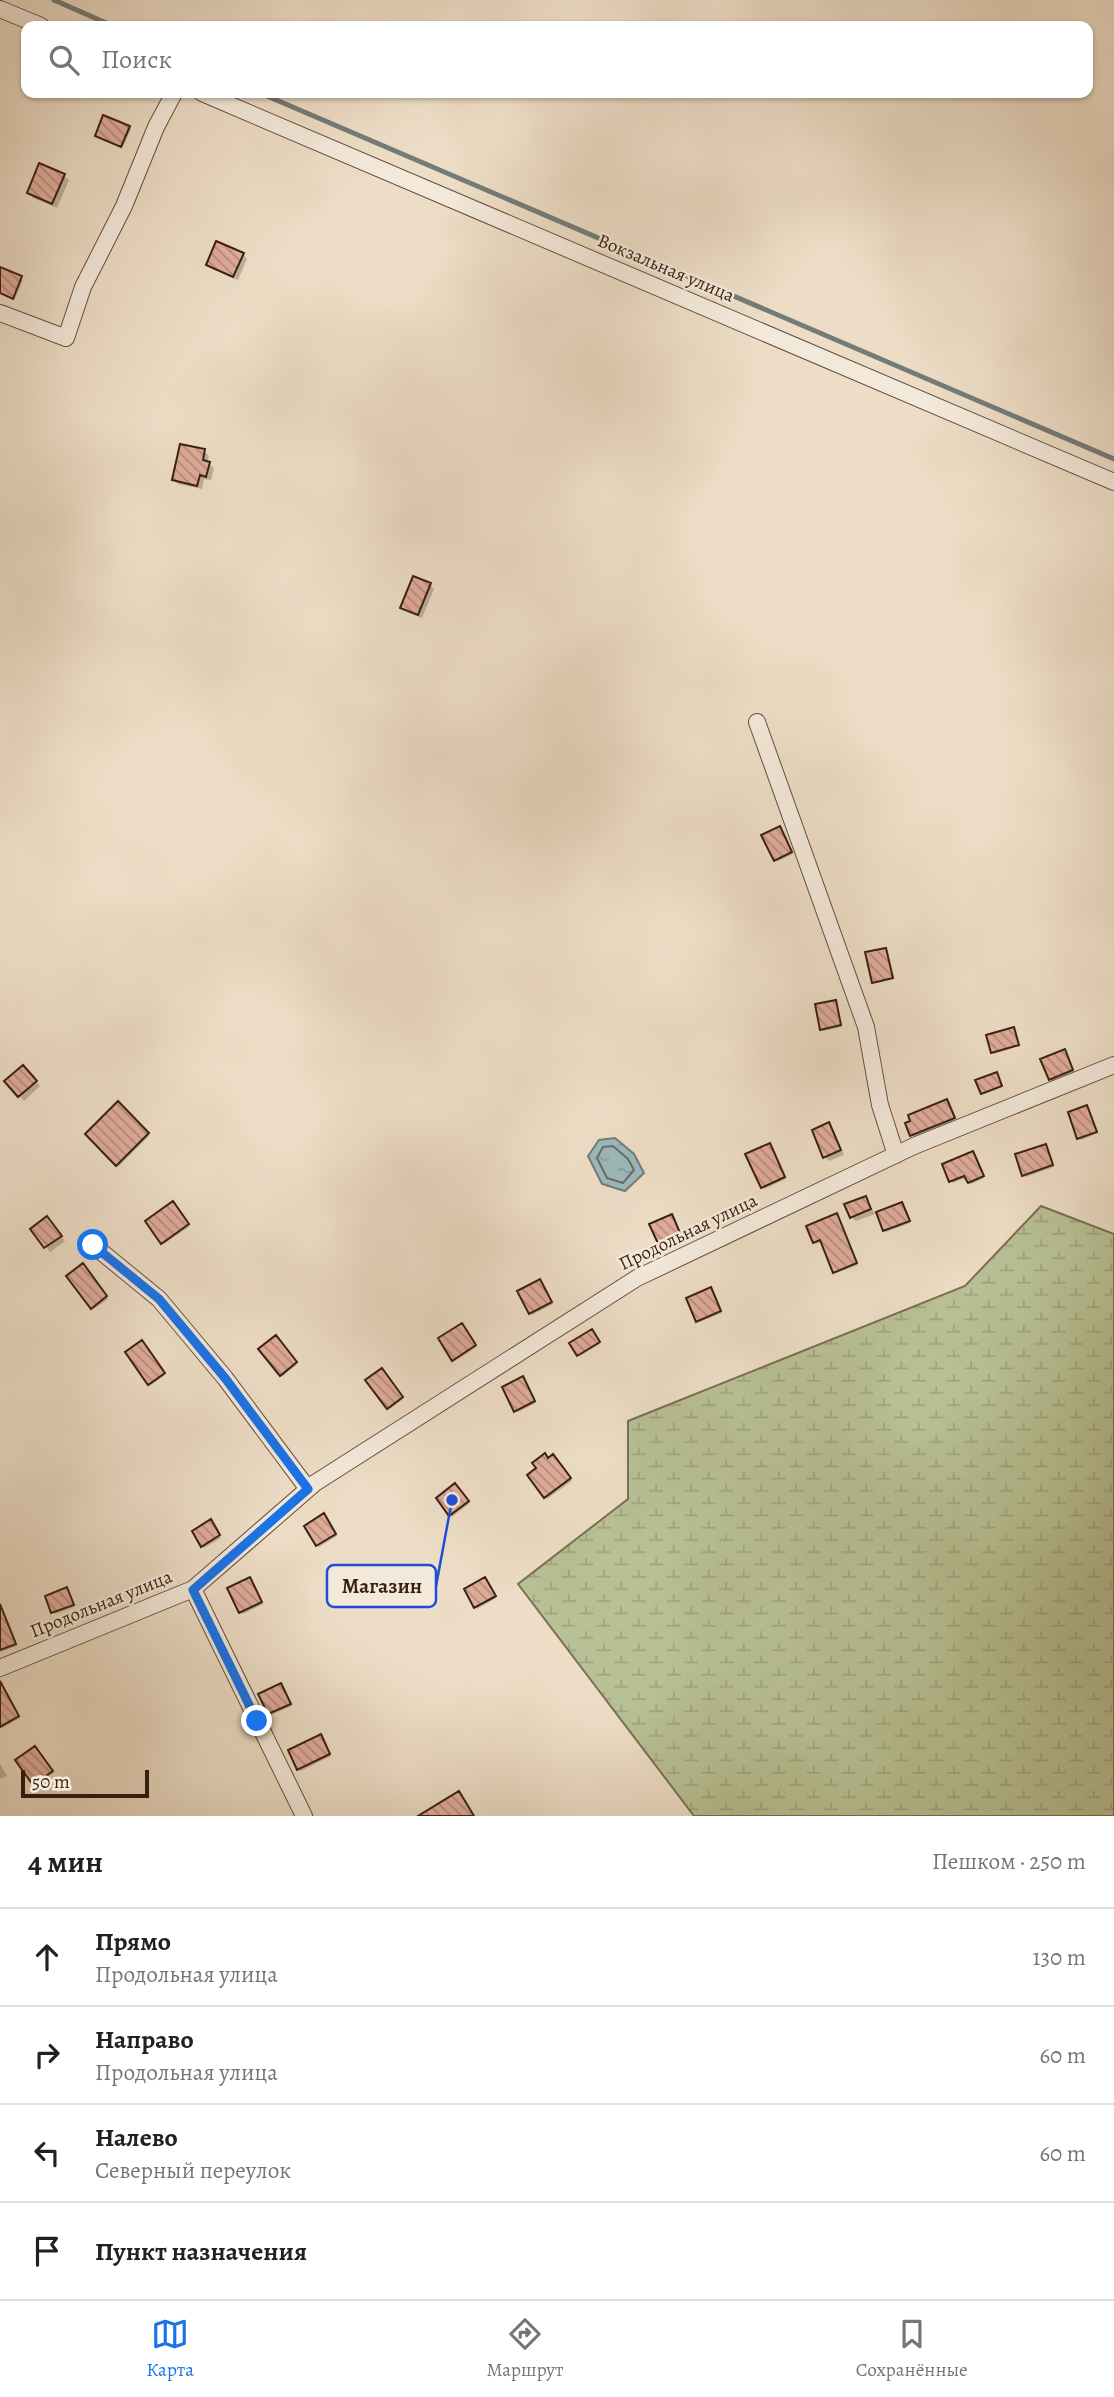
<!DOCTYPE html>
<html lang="ru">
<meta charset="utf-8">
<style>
:root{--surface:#fff;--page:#f6f6f6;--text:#202124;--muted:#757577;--line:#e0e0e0;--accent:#1a73e8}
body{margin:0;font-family:Alegreya,serif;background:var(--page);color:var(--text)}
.scale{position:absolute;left:21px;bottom:18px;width:128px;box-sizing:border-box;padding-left:7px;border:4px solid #391f11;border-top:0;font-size:19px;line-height:24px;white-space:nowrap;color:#391f11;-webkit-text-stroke:5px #f3e9da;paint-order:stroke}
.stop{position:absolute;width:21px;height:21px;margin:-16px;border:5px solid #1a73e8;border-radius:50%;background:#fff}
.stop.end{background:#1a73e8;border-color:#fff;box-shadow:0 2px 7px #0008}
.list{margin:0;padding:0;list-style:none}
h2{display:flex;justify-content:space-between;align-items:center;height:91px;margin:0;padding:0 28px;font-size:30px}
h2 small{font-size:23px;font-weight:400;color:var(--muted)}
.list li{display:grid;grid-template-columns:46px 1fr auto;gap:21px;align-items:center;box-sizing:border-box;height:98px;padding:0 28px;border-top:2px solid var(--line)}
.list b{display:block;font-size:26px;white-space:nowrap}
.list p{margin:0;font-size:23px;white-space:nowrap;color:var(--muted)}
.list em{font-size:23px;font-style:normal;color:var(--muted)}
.icon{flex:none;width:38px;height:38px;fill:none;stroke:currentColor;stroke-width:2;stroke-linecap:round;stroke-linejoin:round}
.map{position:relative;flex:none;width:1114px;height:1816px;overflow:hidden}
.search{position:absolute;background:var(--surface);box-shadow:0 2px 5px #0004;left:21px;right:21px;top:21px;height:77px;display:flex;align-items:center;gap:18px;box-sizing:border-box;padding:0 24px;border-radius:14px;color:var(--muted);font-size:26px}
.sheet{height:483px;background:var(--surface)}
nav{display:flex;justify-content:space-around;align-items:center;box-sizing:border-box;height:98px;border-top:2px solid var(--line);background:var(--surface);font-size:19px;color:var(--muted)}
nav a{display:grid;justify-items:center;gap:4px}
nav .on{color:var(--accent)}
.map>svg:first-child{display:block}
.wetland{fill:url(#wetland-marsh);stroke:#787053;stroke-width:2}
.water{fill:url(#water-ripples);stroke:#747c78;stroke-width:2}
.shadow{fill:#0003}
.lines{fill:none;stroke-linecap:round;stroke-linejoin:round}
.shore{stroke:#6a6c66;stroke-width:2}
.stream{stroke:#747c78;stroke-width:5}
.building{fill:url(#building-back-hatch);stroke:#391f11;stroke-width:2}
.street-casing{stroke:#664e3e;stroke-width:18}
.street{stroke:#f3e9da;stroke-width:16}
.route{stroke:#1a73e8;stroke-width:9}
.labels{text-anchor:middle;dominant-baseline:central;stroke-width:5;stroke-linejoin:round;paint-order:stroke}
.street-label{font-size:19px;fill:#391f11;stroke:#f3e9da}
.leader{fill:none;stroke:#1d4ed8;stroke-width:2.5}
.callout-dot{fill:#1d4ed8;stroke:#f3e9da;stroke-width:2.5}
.callout{fill:#f3e9da;stroke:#1d4ed8;stroke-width:2.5}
.callout-label{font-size:21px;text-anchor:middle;font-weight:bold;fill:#391f11}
</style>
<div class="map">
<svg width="1114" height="1816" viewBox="0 0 1114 1816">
<defs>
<pattern id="wetland-marsh" width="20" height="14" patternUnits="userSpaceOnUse" patternTransform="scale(1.75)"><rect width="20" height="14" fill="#b8c195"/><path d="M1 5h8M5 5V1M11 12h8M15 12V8" fill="none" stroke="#9fa57f"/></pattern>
<pattern id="water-ripples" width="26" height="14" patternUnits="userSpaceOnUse" patternTransform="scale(1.75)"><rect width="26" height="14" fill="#9bbabc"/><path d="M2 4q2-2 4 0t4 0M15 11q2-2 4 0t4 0" fill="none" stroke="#869fa1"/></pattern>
<pattern id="building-back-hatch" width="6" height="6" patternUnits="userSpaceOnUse" patternTransform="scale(1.75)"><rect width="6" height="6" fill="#e0ac9a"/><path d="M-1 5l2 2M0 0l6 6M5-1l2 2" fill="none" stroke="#b78b7c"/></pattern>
</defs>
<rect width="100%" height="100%" fill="#edddc6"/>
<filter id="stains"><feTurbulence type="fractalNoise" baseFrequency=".00286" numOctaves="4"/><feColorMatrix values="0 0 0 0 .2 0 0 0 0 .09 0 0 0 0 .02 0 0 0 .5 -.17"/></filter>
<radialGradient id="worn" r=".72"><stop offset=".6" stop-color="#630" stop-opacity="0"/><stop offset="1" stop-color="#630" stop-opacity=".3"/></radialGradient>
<path class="wetland" d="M 1041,1206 L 1114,1234 L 1114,1816 L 694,1816 L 518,1584 L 628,1499 L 628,1421 L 965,1286 Z"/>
<path class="water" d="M 615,1138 L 634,1154 L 644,1173 L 625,1191 L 602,1184 L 588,1156 L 599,1140 Z"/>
<path class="shadow" d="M 129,127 L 131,129 L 123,147 L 98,137 Z
M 64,176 L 69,180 L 57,208 L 33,198 L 29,193 Z
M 243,254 L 247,259 L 238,280 L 212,269 L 208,264 Z
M 0,269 L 23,280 L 15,299 L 0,293 Z
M 204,451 L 209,456 L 207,463 L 214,468 L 211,480 L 204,479 L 202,489 L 178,484 L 173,479 Z
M 430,585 L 434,589 L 422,618 L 407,612 L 402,607 Z
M 780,828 L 793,854 L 778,861 L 776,860 Z
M 885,949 L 894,979 L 876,983 L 874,982 Z
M 836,1002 L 842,1027 L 823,1031 L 821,1029 Z
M 1014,1029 L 1020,1046 L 994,1054 L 993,1052 Z
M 1066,1053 L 1074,1072 L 1052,1081 L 1050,1079 Z
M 28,1072 L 40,1086 L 24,1101 L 7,1082 Z
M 998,1076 L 1002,1087 L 984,1094 L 982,1093 Z
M 948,1103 L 955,1120 L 914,1137 L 912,1135 Z
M 118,1104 L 149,1136 L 119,1166 L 87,1134 Z
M 1088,1109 L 1098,1133 L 1081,1140 L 1079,1138 Z
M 829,1124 L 833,1129 L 844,1155 L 829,1161 L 825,1157 Z
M 1046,1146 L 1054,1167 L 1025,1177 L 1024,1175 Z
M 771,1147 L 786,1179 L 764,1189 L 748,1155 Z
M 974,1154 L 984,1178 L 971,1184 L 967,1177 L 953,1183 L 944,1165 Z
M 865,1198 L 875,1214 L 856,1221 L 851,1217 Z
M 902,1204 L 910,1223 L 886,1232 L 885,1230 Z
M 175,1205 L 190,1226 L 164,1244 L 162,1242 Z
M 837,1215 L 858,1265 L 836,1273 L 822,1241 L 816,1244 L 814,1242 Z
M 673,1218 L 684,1242 L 664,1251 L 662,1249 Z
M 51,1223 L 65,1241 L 50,1252 L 32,1229 Z
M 83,1266 L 108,1299 L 94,1309 L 69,1276 Z
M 542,1283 L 553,1304 L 532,1315 L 530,1313 Z
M 712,1290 L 722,1313 L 699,1322 L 698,1321 Z
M 463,1327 L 477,1347 L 455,1361 L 454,1360 Z
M 593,1333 L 600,1344 L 580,1356 L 578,1355 Z
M 275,1337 L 297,1364 L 283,1376 L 261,1349 Z
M 144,1344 L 165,1375 L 151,1385 L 149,1384 Z
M 383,1372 L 403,1399 L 390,1409 L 368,1380 Z
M 524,1380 L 536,1403 L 518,1412 L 516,1411 Z
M 553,1456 L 572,1481 L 547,1499 L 530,1475 Z
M 455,1485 L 470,1503 L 452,1517 L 438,1498 Z
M 325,1517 L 337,1536 L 319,1547 L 317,1545 Z
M 212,1523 L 221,1538 L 204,1548 L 202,1546 Z
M 251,1581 L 263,1604 L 243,1614 L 229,1588 Z
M 487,1581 L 496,1598 L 477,1609 L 476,1607 Z
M 68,1591 L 74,1607 L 55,1614 L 47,1597 Z
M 10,1629 L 17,1646 L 0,1652 L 0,1633 Z
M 282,1687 L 292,1706 L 271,1715 L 261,1695 Z
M 9,1699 L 20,1718 L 2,1728 L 0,1701 Z
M 322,1737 L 331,1756 L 301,1771 L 299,1769 Z
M 37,1750 L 53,1773 L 36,1785 L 34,1784 Z
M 0,1764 L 7,1776 L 0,1779 Z"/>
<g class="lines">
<path class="shore" d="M 613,1146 L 628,1159 L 634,1170 L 623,1183 L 607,1178 L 597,1158 L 603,1147 Z"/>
<path class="stream" d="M 54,0 L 113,26
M 260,93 L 1114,459"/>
</g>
<path class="building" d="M 103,115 L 130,126 L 121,147 L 95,136 Z
M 39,163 L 65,174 L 52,204 L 27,193 Z
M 216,241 L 244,253 L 233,277 L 206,265 Z
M 0,267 L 22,276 L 13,299 L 0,293 Z
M 180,444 L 205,449 L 203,460 L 210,462 L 206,477 L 200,475 L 197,486 L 172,480 Z
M 413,576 L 431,583 L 418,615 L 400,608 Z
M 780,826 L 792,852 L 774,861 L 761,835 Z
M 886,948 L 893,978 L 872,983 L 865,952 Z
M 836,1000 L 841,1025 L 820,1030 L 815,1004 Z
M 1014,1027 L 1019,1045 L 991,1053 L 986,1035 Z
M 1065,1049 L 1073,1070 L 1049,1080 L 1040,1059 Z
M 23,1065 L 37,1081 L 18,1097 L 4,1081 Z
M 997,1072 L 1002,1086 L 981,1094 L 975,1080 Z
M 947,1099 L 955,1118 L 910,1136 L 905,1123 L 910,1121 L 908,1115 Z
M 118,1101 L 149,1133 L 116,1166 L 85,1134 Z
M 1087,1105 L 1097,1132 L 1077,1139 L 1068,1112 Z
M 829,1122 L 841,1150 L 823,1158 L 812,1130 Z
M 770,1143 L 785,1177 L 761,1188 L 745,1154 Z
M 1046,1144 L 1053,1165 L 1022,1176 L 1015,1154 Z
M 973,1151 L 984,1176 L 968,1183 L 964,1176 L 949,1182 L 942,1164 Z
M 866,1196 L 871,1209 L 850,1218 L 844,1204 Z
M 173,1201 L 189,1224 L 161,1244 L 145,1221 Z
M 902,1202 L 910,1221 L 883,1231 L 876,1212 Z
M 837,1213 L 857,1263 L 833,1273 L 820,1240 L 813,1243 L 806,1226 Z
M 672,1214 L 683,1240 L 661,1250 L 649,1224 Z
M 47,1216 L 62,1236 L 44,1248 L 30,1229 Z
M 83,1263 L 107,1296 L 91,1309 L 66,1276 Z
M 540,1279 L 552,1302 L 529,1314 L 517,1291 Z
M 711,1287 L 721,1311 L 696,1322 L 686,1298 Z
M 462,1323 L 476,1345 L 452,1361 L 438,1338 Z
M 592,1329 L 600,1342 L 577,1356 L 569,1343 Z
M 276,1335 L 297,1362 L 280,1376 L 258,1349 Z
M 142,1340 L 165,1373 L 148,1385 L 125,1352 Z
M 382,1368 L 403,1397 L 387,1409 L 365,1380 Z
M 523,1376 L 535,1401 L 514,1412 L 502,1387 Z
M 545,1453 L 548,1458 L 553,1454 L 571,1478 L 544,1498 L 527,1475 L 536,1468 L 532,1463 Z
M 455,1483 L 469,1501 L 449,1516 L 436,1498 Z
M 324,1513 L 336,1534 L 316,1546 L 304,1526 Z
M 211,1519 L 220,1535 L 201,1547 L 192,1531 Z
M 250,1577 L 262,1602 L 239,1613 L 227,1588 Z
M 485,1577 L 496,1596 L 474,1608 L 464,1589 Z
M 67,1587 L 74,1605 L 51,1613 L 45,1596 Z
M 0,1604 L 16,1644 L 0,1650 Z
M 0,1681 L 19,1716 L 0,1727 Z
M 281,1683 L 291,1704 L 268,1714 L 258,1694 Z
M 321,1734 L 330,1754 L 297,1770 L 288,1750 Z
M 35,1746 L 53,1771 L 33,1785 L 15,1760 Z
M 459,1791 L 474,1816 L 418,1816 Z"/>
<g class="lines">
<g class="street-casing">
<path id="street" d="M 0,9 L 41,26
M 202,93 L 1114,482
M 0,313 L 66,338 L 83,287 L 124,206 L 156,127 L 174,93
M 757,722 L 866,1027 L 880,1105 L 896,1155
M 93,1245 L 159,1299 L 225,1378 L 308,1489
M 193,1589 L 304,1816
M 0,1668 L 193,1589 L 315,1483 L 637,1278 L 914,1146 L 1114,1065"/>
</g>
<use href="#street" class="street"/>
</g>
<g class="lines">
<path class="route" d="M 93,1245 L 159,1299 L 225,1378 L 308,1489 L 193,1590 L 257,1721"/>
</g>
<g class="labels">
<g class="street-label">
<text transform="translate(666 268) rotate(23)">Вокзальная улица</text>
<text transform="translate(688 1232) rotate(-26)">Продольная улица</text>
<text transform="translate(101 1604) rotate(-22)">Продольная улица</text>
</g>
</g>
<path class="leader" d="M452 1500L436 1586"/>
<circle class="callout-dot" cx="452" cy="1500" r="7"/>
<rect class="callout" x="327" y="1565" width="109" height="42" rx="7"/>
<g class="callout-label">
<text x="382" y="1593">Магазин</text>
</g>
<rect width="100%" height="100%" filter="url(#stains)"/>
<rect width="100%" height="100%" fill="url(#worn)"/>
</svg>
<div class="scale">50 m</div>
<div class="stop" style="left:93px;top:1245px"></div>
<div class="stop end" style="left:257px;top:1721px"></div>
<div class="search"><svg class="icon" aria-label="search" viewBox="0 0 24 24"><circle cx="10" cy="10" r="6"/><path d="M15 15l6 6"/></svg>Поиск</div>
</div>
<section class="sheet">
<h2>4 мин<small>Пешком · 250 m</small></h2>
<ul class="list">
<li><svg class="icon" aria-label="ahead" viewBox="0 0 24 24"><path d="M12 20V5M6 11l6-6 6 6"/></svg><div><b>Прямо</b><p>Продольная улица</p></div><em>130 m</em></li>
<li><svg class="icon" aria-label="right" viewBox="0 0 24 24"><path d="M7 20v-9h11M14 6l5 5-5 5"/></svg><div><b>Направо</b><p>Продольная улица</p></div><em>60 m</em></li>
<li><svg class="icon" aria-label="left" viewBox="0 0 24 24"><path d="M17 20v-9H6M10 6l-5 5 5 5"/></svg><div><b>Налево</b><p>Северный переулок</p></div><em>60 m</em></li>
<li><svg class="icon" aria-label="arrive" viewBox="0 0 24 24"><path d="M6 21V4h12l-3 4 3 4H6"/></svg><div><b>Пункт назначения</b></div></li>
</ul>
</section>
<nav>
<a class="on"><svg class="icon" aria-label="map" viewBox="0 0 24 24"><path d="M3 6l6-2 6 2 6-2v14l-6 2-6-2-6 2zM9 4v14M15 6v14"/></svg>Карта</a>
<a><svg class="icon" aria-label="directions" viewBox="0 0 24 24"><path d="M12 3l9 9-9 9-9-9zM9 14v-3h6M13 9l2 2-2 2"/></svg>Маршрут</a>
<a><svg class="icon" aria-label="saved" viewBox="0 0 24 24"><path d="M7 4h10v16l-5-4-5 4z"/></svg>Сохранённые</a>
</nav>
